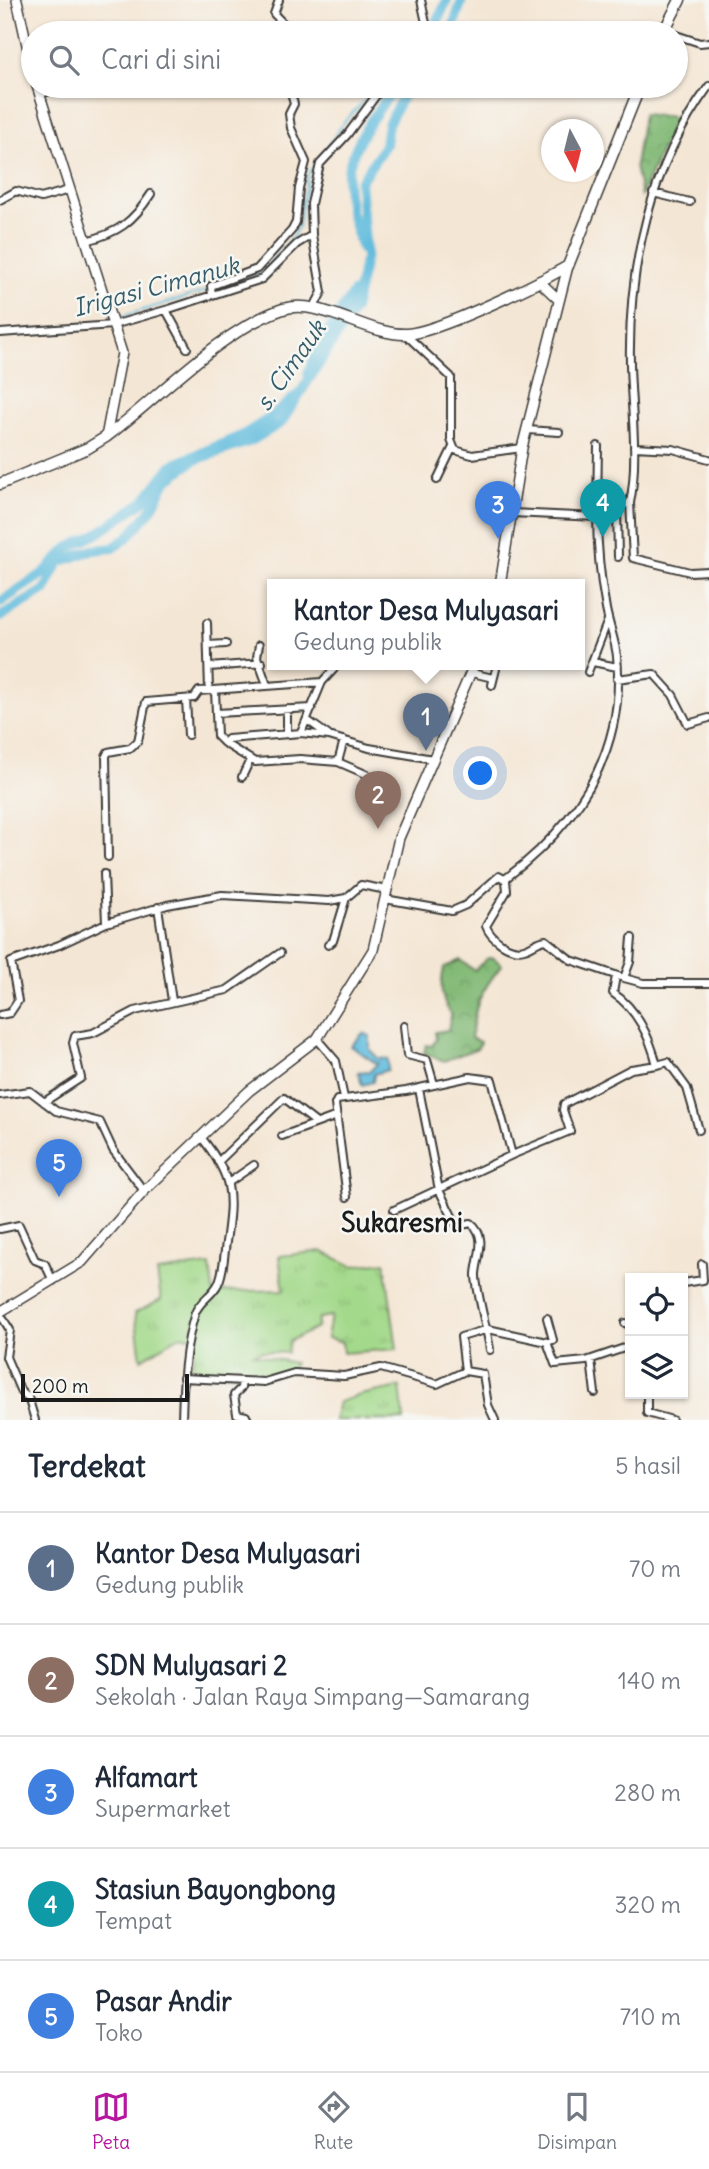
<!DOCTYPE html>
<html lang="id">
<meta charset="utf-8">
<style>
:root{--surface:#fff;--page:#f6f6f7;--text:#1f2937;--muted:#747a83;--line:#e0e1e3;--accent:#b5179e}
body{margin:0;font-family:Delius,sans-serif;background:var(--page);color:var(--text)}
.controls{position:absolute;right:21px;bottom:21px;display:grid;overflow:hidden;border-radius:0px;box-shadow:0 2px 5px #0004}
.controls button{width:63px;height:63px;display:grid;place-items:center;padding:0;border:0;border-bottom:2px solid var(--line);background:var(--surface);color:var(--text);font:35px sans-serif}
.compass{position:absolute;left:541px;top:119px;width:63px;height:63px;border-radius:50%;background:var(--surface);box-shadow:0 2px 5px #0004;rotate:173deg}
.scale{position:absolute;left:21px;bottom:18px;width:168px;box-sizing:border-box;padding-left:7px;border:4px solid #1c1c1c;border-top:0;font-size:19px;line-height:24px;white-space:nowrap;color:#1c1c1c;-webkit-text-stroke:5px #f6f6f2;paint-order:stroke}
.you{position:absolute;left:481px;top:774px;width:24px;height:24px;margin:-18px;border:5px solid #fff;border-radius:50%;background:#1a73e8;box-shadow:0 0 0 10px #1a73e833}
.badge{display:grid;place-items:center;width:46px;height:46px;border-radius:50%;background:var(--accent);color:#fff;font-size:23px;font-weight:700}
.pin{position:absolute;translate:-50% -58px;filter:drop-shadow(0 2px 4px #0008)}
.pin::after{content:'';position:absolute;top:37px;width:24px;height:21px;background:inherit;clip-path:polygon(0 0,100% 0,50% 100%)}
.popup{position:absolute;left:267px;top:579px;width:318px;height:91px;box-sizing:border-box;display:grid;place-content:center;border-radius:0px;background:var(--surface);filter:drop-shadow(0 2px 5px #0005);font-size:23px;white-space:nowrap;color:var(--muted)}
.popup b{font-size:26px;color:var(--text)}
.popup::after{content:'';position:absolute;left:50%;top:100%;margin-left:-14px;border:14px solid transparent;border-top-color:var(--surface)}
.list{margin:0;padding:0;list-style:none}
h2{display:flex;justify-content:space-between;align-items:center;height:91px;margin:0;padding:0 28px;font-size:30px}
h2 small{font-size:23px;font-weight:400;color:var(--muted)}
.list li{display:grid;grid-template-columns:46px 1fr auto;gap:21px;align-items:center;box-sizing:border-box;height:112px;padding:0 28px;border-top:2px solid var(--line)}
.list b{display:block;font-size:26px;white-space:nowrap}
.list p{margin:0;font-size:23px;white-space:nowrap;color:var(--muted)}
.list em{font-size:23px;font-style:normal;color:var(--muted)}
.icon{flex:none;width:38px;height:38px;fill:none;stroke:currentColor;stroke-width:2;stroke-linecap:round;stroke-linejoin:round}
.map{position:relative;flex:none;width:709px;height:1420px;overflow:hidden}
.search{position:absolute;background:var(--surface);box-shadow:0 2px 5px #0004;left:21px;right:21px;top:21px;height:77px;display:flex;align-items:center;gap:18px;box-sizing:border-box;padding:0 24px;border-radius:38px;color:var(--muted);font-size:26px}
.sheet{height:651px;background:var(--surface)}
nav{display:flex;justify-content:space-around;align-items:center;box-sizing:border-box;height:98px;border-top:2px solid var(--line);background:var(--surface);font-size:19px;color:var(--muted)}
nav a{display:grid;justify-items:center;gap:4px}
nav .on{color:var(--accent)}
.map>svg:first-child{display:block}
.grass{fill:url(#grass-tufts);stroke:#607a53;stroke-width:2}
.forest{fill:url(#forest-crowns);stroke:#4f6a49;stroke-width:2}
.water{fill:url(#water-ripples);stroke:#3e6c7c;stroke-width:2}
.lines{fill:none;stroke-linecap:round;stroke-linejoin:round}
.stream{stroke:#5fbbdd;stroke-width:2}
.river{stroke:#5fbbdd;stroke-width:10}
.street-casing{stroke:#3c3a38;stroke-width:10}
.secondary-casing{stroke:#3c3a38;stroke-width:12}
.primary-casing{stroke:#3c3a38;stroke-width:13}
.street{stroke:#fff;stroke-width:6}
.secondary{stroke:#fff;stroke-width:9}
.primary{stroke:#fff;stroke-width:10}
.labels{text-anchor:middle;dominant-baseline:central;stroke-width:5;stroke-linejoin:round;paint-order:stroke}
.water-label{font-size:24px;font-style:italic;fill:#375c69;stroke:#f6f6f2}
.quarter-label{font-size:26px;font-weight:bold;fill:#1c1c1c;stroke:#f6f6f2}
</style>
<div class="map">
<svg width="709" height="1420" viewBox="0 0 709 1420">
<defs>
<pattern id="grass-tufts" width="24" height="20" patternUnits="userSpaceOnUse" patternTransform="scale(1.75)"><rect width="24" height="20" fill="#a3d98a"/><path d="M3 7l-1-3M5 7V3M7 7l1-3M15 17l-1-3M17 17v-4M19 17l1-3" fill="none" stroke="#8cba76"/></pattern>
<pattern id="forest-crowns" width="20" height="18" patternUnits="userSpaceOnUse" patternTransform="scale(1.75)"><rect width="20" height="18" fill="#82b976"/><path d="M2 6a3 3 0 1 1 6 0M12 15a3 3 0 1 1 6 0" fill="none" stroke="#709e66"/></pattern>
<pattern id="water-ripples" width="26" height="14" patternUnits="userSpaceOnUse" patternTransform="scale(1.75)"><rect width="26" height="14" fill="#5fbbdd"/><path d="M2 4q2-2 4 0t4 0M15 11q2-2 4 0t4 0" fill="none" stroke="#52a0bd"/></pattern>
</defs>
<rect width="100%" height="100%" fill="#f6f6f2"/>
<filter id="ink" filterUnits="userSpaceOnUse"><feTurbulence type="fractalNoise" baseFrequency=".0143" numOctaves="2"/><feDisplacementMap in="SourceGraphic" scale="14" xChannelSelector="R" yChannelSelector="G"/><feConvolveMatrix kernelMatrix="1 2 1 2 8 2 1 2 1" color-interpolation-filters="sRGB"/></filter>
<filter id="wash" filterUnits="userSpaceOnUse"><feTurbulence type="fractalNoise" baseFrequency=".00686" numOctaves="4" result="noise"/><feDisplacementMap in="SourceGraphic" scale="28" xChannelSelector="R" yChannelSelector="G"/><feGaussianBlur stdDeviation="1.57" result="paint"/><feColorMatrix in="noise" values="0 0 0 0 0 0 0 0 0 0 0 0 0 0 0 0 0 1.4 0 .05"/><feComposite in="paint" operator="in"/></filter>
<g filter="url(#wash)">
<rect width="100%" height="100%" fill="#f4e6d4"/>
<path class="grass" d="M 321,1251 L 353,1266 L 385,1262 L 397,1349 L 343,1353 L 342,1342 L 327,1338 L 331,1316 L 318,1318 L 317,1328 L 289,1341 L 287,1353 L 261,1351 L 253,1354 L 294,1363 L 292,1369 L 266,1377 L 192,1373 L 194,1338 L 182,1335 L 141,1359 L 135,1313 L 161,1300 L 157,1272 L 210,1265 L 213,1292 L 284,1290 L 279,1256 Z
M 400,1387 L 404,1420 L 334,1420 L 339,1402 L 360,1395 Z"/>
<path class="forest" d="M 643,114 L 676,117 L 641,196 L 635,166 Z
M 488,958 L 494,958 L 502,965 C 480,992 475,1004 471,1038 L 480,1042 L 478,1048 L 444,1061 L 424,1053 L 426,1045 L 432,1046 L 436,1039 L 435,1032 L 448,1030 L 451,1014 C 440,999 440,985 444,968 L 460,960 L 474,970 Z"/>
<path class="water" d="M 363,1033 L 370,1036 L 370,1050 L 378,1058 L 388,1059 L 388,1070 L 374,1074 L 373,1082 L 362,1085 L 358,1072 L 370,1071 L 377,1064 L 351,1046 Z"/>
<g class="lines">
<path class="stream" d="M 215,288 L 260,274 L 292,238 L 298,227 L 308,174 L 344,122 L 378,86
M 114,319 L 209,290
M 94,323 L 109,320"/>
<path class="river" d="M 432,33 L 447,0
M 451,33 L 462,0
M 362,249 C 354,224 343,193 349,167 C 356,139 379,108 396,86
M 308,374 L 320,344 L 353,293
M 0,602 L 44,573 L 68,548 L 97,534 L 144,501 L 172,465 L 243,435 L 270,418 L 296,396
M 0,617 L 45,590 L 59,562 L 93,550 L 113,548 L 129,536 L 151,510 L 166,481 L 195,460 L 251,441 L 281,423 L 354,309 L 366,255 L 360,182 L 385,145 L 388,124 L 406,90 L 412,86"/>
</g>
</g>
<g filter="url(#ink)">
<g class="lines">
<g class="street-casing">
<path id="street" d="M 279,0 L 274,14 L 283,23 L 285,33
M 420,33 L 426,23 L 421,0
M 676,35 L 700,43 L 709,42
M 40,95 L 59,86
M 653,193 L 690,202
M 0,200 L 16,191 L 41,198 L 69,190
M 312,235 L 322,292 L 313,309
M 86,241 C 118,233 133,222 151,194
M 212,295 L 211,286 L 257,269 L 292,230 L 296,222 L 299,188 L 306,162 L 291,128 L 289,114 L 294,104 L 289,86
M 166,310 L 187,348
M 0,333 L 113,325 L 169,309 L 262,279 L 297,244 L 312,235 L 311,204 L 320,164 L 347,135 L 383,86
M 405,334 L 451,377 L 451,440 L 455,450 L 472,455 L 522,448
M 527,430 L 559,432
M 634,447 L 673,449 L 709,459
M 437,480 L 453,447
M 630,503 L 633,558 L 690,572 L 709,571
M 617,510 L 618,557
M 512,513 L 597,517
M 597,513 L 598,446
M 207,623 L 209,690
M 208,645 L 226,644
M 259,645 L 257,657 L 267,685
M 593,662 L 617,667
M 209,667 L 262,663
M 588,672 L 608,620
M 472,673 L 493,678
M 617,679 L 654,674 L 673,695 L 688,724 L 709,718
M 492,685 L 496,669
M 215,690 L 217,736 L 224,743
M 186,699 L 188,735
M 287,709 L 287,734
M 216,713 L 312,708
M 307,720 L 328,735
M 301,733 L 322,682 L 334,669
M 338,762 L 344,740
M 368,775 L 338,762 L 300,759 L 255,762 L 224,743 L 228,739 L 301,733 L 329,736 L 369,748 L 433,759
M 242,777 L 250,760
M 108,857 L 106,756 L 108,752 L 130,748 L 138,741 L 146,702 L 194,698 L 199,691 L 322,682
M 104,874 L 106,923
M 505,879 C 579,823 626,751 617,656 C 615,640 609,625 606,609 C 600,577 597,546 597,513 L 630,503 C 639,458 631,410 630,364 C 628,266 650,166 709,86
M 385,899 L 452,911 L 466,905 L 499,876 L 506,880 L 507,891 L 486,926 C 490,938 510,953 524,949 C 532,947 537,941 546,940 L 571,960 L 624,978 L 643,983 L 709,983
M 158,907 L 172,1001
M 328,945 L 333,941 L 346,898
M 624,978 L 630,962 L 632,938
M 0,1015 L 10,1013 L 18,1001 L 11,962 L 59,945 L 106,923 L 167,905 L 222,895 L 329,901 L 346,898 L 361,885 L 387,890
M 404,1026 L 407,1055 L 427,1060 L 434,1084
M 317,1039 L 336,1061 L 344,1098
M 657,1065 L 668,1062 L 687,1088 L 699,1130
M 419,1089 L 439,1190 L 457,1226 L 471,1223 C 488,1236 477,1258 476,1274 C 475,1286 488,1332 490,1350
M 0,1095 L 30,1091 L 56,1111 L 100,1122 L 113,1150 L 144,1191
M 44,1102 L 81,1078 L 73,1043 L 75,1036 L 93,1033 L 135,1011 L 227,990 L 280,953
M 282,1136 L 337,1116
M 218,1162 L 284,1098 L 315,1122
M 228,1183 L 254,1165
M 347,1197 L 335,1104 L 337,1100 L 406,1091 L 470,1077 L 492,1080 L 512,1155 L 570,1131 L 563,1110 L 564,1104 L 631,1069 L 657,1065 C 650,1037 636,1008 613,993 L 616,976
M 394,1210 L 512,1155
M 0,1229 L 19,1225 L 35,1260 L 45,1264 L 53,1281
M 683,1283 L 703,1280 L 702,1264
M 0,1314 L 10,1330 L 6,1357 L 21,1392 L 28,1397 L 35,1420
M 625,1323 L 630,1325
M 547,1342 L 553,1340 L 547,1318
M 591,1360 L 595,1393
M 465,1371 L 483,1374 L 488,1405 L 495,1420
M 183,1378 L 264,1382 L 294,1373 L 344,1376 L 381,1368 L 437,1384 L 465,1371 L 461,1337 L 488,1329 L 547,1342 L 555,1364 L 586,1361 L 630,1346
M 242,1381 L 241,1388 L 234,1395 L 237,1414 L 246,1416 L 248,1420
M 647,1394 L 647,1413 L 672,1420
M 182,1420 C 183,1383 184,1349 195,1313 C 200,1300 212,1296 218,1284 C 224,1272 224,1255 226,1242 C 233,1193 233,1177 201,1137"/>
</g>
<g class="secondary-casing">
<path id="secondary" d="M 17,0 L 33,72
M 37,86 L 122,353 L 106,437
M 539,281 L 559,300
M 500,585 L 522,448 L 568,266
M 0,1312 L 82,1262 L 144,1191 L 249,1091 L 317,1039 L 373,950 L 399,838 L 474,665"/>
</g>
<g class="primary-casing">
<path id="primary" d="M 663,33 L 680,0
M 0,484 L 88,448 L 106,437 C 158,398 222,329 283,309 C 319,297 369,336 407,334 C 438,332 537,284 568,266 L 640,86"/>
</g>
<use href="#street" class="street"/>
<use href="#secondary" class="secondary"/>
<use href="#primary" class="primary"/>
</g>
</g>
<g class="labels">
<g class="water-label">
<text transform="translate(156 286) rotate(-15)">Irigasi Cimanuk</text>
<text transform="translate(290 365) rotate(-55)">s. Cimauk</text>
</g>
<g class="quarter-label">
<text x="402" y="1222">Sukaresmi</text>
</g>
</g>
</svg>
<div class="controls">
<button><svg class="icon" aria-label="locate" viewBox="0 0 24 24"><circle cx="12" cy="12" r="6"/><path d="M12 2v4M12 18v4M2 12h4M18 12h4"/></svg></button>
<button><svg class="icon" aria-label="layers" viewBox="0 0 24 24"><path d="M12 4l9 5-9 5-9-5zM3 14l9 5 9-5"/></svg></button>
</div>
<svg class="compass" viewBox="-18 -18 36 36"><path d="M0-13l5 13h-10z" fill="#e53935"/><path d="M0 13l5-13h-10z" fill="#747a83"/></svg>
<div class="scale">200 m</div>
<div class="you"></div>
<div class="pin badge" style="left:426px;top:751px;background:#5c6f8a">1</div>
<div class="popup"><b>Kantor Desa Mulyasari</b>Gedung publik</div>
<div class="pin badge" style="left:378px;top:829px;background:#8d6e63">2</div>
<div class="pin badge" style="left:498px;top:539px;background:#3f7fe0">3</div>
<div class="pin badge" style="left:603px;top:537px;background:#0f9aa8">4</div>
<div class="pin badge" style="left:59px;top:1197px;background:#3f7fe0">5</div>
<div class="search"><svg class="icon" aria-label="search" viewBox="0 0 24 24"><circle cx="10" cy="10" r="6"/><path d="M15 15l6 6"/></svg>Cari di sini</div>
</div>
<section class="sheet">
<h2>Terdekat<small>5 hasil</small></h2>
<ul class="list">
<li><span class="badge" style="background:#5c6f8a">1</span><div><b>Kantor Desa Mulyasari</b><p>Gedung publik</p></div><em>70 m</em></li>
<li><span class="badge" style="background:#8d6e63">2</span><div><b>SDN Mulyasari 2</b><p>Sekolah · Jalan Raya Simpang—Samarang</p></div><em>140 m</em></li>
<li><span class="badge" style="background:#3f7fe0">3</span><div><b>Alfamart</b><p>Supermarket</p></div><em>280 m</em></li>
<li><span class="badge" style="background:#0f9aa8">4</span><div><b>Stasiun Bayongbong</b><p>Tempat</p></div><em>320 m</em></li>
<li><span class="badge" style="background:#3f7fe0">5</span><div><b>Pasar Andir</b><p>Toko</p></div><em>710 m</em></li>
</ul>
</section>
<nav>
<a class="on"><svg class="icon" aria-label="map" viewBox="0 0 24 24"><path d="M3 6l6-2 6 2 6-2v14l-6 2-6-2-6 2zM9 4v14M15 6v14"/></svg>Peta</a>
<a><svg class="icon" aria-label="directions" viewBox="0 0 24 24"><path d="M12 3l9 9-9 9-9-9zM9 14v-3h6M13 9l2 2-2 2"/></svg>Rute</a>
<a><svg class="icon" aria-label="saved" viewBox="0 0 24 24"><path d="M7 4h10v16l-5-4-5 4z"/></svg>Disimpan</a>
</nav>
